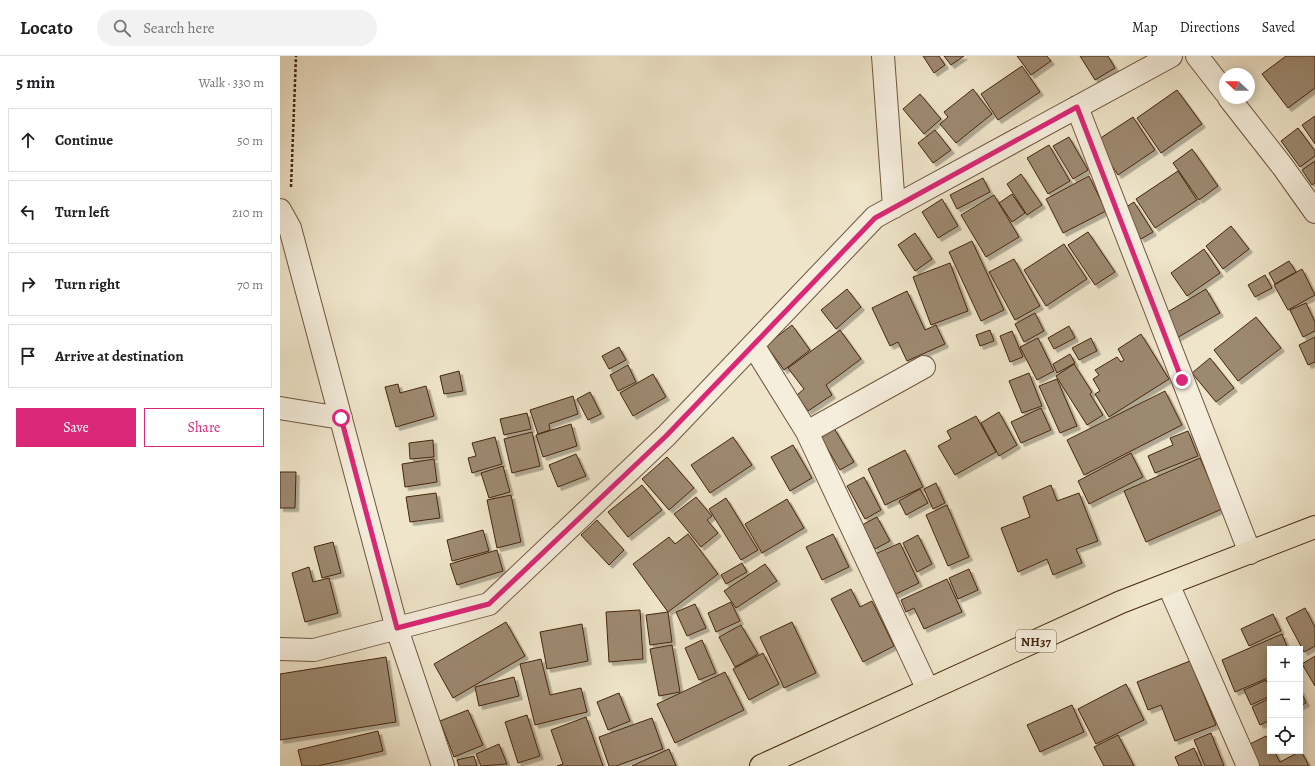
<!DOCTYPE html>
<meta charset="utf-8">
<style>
:root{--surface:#fff;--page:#f2f2f2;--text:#202124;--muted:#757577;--line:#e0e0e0;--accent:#db2777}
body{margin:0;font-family:Alegreya,serif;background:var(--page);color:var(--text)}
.controls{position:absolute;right:12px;bottom:12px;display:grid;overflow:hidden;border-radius:0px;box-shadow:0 2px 10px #0003}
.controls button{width:36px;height:36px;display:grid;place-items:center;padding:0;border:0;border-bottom:1px solid var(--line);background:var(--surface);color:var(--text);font:20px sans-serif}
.compass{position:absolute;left:939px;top:12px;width:36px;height:36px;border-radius:50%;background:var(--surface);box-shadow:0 2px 10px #0003;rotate:292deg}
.stop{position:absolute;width:12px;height:12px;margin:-9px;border:3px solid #db2777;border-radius:50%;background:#fff}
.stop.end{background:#db2777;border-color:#fff;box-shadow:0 1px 4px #0008}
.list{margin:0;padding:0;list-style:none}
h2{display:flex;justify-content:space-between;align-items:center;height:52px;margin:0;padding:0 16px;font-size:17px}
h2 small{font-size:13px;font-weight:400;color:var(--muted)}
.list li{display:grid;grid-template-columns:26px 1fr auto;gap:12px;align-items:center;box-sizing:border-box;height:64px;margin:0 8px 8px;padding:0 8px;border:1px solid var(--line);border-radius:0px}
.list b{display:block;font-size:15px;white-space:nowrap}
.list em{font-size:13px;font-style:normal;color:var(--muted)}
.actions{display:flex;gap:8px;padding:12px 16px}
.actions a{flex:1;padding:9px 0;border:1px solid var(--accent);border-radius:0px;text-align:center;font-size:14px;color:var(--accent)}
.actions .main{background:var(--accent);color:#fff}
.icon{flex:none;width:22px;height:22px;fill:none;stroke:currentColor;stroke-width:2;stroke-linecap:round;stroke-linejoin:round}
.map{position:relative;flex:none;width:1035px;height:710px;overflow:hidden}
header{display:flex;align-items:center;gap:24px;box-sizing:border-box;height:56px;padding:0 20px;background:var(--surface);border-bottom:1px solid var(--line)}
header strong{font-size:19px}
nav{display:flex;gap:22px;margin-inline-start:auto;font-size:14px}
.search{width:280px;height:36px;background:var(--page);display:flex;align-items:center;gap:10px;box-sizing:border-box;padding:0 14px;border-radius:22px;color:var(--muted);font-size:15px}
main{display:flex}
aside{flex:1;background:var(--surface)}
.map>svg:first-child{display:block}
.building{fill:#9d8970;stroke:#45260e;filter:url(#shadow)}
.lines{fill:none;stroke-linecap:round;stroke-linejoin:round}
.minor-casing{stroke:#70563d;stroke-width:24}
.highway-casing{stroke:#45260e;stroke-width:24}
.path{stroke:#45260e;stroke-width:2.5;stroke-dasharray:3 2;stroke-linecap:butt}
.minor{stroke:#f5eedd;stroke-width:22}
.highway{stroke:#efe5ca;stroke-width:22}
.route{stroke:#db2777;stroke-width:5}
.labels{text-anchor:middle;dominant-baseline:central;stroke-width:4;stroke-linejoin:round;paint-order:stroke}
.shield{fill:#f5eedd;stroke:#7a624c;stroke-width:1}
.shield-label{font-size:13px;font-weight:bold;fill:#45260e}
</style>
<header>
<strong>Locato</strong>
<div class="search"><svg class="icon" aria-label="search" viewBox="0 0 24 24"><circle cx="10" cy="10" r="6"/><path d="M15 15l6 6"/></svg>Search here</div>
<nav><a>Map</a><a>Directions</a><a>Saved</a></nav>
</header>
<main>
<aside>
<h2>5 min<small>Walk · 330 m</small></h2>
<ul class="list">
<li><svg class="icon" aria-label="ahead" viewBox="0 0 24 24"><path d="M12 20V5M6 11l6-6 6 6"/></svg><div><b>Continue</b></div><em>50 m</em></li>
<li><svg class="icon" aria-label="left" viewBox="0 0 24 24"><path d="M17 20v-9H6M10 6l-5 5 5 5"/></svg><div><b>Turn left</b></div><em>210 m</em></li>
<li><svg class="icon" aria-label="right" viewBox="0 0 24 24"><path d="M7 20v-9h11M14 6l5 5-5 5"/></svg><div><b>Turn right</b></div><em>70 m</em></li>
<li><svg class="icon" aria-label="arrive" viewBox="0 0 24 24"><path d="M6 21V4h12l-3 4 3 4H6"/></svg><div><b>Arrive at destination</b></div></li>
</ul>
<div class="actions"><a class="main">Save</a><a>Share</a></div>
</aside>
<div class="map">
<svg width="1035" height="710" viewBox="0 0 1035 710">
<defs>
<filter id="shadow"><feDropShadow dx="3.5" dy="3.5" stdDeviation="0" flood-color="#0004"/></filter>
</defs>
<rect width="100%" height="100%" fill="#efe5ca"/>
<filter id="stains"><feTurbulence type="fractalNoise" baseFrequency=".005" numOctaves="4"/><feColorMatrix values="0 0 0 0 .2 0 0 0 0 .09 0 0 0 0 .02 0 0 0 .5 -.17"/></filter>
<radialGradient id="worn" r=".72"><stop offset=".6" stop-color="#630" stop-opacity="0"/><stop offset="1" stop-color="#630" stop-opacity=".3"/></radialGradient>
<path class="building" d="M 643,0 L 659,0 L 665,9 L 654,17 Z
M 664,0 L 684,0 L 671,9 Z
M 737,0 L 767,0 L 771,5 L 751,19 Z
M 800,0 L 828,0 L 835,12 L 815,24 Z
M 1006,0 L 1035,0 L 1035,32 L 1008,52 L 982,18 Z
M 742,10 L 760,36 L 718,64 L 701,38 Z
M 693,33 L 712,58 L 676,87 L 660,68 L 668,61 L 664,56 Z
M 897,34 L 922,68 L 881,97 L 857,62 Z
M 640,38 L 661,63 L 644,78 L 623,53 Z
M 1035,60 L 1035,88 L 1022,69 Z
M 853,61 L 875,94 L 838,119 L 816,85 Z
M 1018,72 L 1035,95 L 1035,100 L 1020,111 L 1001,85 Z
M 655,74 L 671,94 L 653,107 L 638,87 Z
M 789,81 L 808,114 L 793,123 L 773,90 Z
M 769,89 L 790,125 L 768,138 L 747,102 Z
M 912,93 L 938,130 L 919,144 L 893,107 Z
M 1035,105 L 1035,127 L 1032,129 L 1022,114 Z
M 898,115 L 917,144 L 875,172 L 856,143 Z
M 741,118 L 762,149 L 747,159 L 727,128 Z
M 809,120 L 826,155 L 783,177 L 766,143 Z
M 703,122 L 710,136 L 677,153 L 670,139 Z
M 732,138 L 745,157 L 732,166 L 719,147 Z
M 714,139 L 739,181 L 706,201 L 681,159 Z
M 662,143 L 678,170 L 658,182 L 642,156 Z
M 854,146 L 873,176 L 861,183 L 843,153 Z
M 951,170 L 969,193 L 943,213 L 926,190 Z
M 808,176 L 835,216 L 815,229 L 788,189 Z
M 635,177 L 652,203 L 635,215 L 618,189 Z
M 692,185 L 724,254 L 701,265 L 669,196 Z
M 784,188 L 807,223 L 766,250 L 744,214 Z
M 924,193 L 940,217 L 907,240 L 891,217 Z
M 734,203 L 760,250 L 735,264 L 709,216 Z
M 1009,205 L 1016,216 L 995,228 L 989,217 Z
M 670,207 L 688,255 L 651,269 L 633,221 Z
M 1022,213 L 1035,239 L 1008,254 L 994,229 Z
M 985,219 L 992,232 L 975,241 L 968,229 Z
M 567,233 L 581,251 L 556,273 L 541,254 Z
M 926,233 L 940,257 L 895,283 L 881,260 Z
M 627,235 L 645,274 L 656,269 L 665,288 L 627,305 L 618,286 L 610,290 L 592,252 Z
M 1026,247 L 1035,266 L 1035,275 L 1023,281 L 1010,254 Z
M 755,257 L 764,275 L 744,286 L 735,268 Z
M 976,261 L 1001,292 L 958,325 L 934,294 Z
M 512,269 L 530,294 L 504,314 L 486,289 Z
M 789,270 L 795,282 L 774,293 L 768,282 Z
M 560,274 L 581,303 L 546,329 L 552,339 L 528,355 L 517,339 L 524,333 L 508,312 Z
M 710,274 L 714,285 L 700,290 L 696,279 Z
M 732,275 L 743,301 L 730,306 L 720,280 Z
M 861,278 L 889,323 L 829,361 L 815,338 L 820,335 L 813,323 L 819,319 L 815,314 L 837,301 L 841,306 L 844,304 L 838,293 Z
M 1035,281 L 1035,306 L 1028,309 L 1019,289 Z
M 758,282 L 774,315 L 757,324 L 740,291 Z
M 811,282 L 817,295 L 799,304 L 792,292 Z
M 339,291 L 346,304 L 329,313 L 322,300 Z
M 790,298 L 795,307 L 777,317 L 773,308 Z
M 930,302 L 954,332 L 936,346 L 912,317 Z
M 794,308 L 812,336 L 810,338 L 823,359 L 807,369 L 776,320 Z
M 348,309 L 356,326 L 338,335 L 330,319 Z
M 179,315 L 183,335 L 164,338 L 160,320 Z
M 749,317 L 762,350 L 742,357 L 729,325 Z
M 373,318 L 386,341 L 353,360 L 340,337 Z
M 777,323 L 797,370 L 780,377 L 759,330 Z
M 118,328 L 120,337 L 146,330 L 154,360 L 116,371 L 105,331 Z
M 885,335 L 902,369 L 804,419 L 787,384 Z
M 310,336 L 321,358 L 308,364 L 297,343 Z
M 293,340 L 298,358 L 269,368 L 270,374 L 258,378 L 250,354 Z
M 761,352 L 771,374 L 741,387 L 731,366 Z
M 719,356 L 737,389 L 719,400 L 701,367 Z
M 247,357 L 251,373 L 224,379 L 220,363 Z
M 696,360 L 716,396 L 675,419 L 658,390 L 671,383 L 667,375 Z
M 291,368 L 297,390 L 263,401 L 256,379 Z
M 554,372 L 574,406 L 560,414 L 540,380 Z
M 908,375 L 918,400 L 875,417 L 868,400 L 893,389 L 890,382 Z
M 252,376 L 260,410 L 232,417 L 224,383 Z
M 215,381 L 222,408 L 192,417 L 188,402 L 196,400 L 192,387 Z
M 453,381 L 472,409 L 430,437 L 411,409 Z
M 153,384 L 154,401 L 130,403 L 129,387 Z
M 513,389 L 532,422 L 510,435 L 491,401 Z
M 625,394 L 643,431 L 605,449 L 588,413 Z
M 851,397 L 863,421 L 809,448 L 798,425 Z
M 296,398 L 306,420 L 278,431 L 269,409 Z
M 387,401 L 414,432 L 389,454 L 362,423 Z
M 920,402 L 942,453 L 866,486 L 844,435 Z
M 154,403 L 157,426 L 125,431 L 122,408 Z
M 223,410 L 230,436 L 209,442 L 201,417 Z
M 0,416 L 16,416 L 15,452 L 0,452 Z
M 584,421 L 601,454 L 585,463 L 567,430 Z
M 656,427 L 665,447 L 653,453 L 644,433 Z
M 362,429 L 382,454 L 348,481 L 328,456 Z
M 771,429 L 777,445 L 799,437 L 818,485 L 796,493 L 802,507 L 773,519 L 767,503 L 738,516 L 721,472 L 750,461 L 743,441 Z
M 640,433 L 648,447 L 626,459 L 619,445 Z
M 156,437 L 160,462 L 130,466 L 126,441 Z
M 231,439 L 241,486 L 217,492 L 207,444 Z
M 416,441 L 432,460 L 427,464 L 438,477 L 421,491 L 394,458 Z
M 446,442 L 478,494 L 461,504 L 429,453 Z
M 507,443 L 524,472 L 482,497 L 465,468 Z
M 667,449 L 689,501 L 668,510 L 646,459 Z
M 597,461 L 610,485 L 595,493 L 582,469 Z
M 317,464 L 344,494 L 329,509 L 301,479 Z
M 203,474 L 209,495 L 172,505 L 167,484 Z
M 408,478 L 438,518 L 388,556 L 353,508 L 389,481 L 395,488 Z
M 553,478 L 569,511 L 542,524 L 526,491 Z
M 638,479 L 652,508 L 637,516 L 623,487 Z
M 53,486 L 61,517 L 42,522 L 34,491 Z
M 620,487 L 639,527 L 612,540 L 593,499 Z
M 217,494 L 223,515 L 177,529 L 170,508 Z
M 462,507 L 467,516 L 446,528 L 441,519 Z
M 485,508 L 497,525 L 456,552 L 444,535 Z
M 29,511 L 33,526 L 49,522 L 58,557 L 25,566 L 12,517 Z
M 689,513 L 698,534 L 678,543 L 669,522 Z
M 667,523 L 682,556 L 644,573 L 634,552 L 626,556 L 621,544 Z
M 571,533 L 580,551 L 592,545 L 614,590 L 583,606 L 551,543 Z
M 451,546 L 460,565 L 436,576 L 428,557 Z
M 415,548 L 426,572 L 407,580 L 396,556 Z
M 1025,552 L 1035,571 L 1035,590 L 1024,596 L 1006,562 Z
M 360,554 L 363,603 L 329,606 L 326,556 Z
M 388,556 L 392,586 L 370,589 L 366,559 Z
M 993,558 L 1001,575 L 969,590 L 961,573 Z
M 226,566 L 245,600 L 173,642 L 154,608 Z
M 512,566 L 536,617 L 504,632 L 480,581 Z
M 302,568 L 308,605 L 267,613 L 260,576 Z
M 461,569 L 478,598 L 455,611 L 439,581 Z
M 1002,578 L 1008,593 L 990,593 L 990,621 L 955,636 L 942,604 Z
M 422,584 L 436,617 L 419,624 L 405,592 Z
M 392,589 L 400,636 L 379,640 L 370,593 Z
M 483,597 L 499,628 L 469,644 L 453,613 Z
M 1035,600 L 1035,630 L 1022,608 Z
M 106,601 L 116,666 L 0,684 L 0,618 Z
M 261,603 L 270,639 L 301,632 L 307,656 L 255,669 L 240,608 Z
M 910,605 L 936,669 L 895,685 L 881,649 L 868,654 L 857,626 Z
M 445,616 L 464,654 L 395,687 L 377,648 Z
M 234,621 L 239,640 L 199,650 L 195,631 Z
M 986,624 L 990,634 L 990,640 L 971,649 L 964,634 Z
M 846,628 L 864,664 L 816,688 L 798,653 Z
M 1020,633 L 1026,647 L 1020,650 Z
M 339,637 L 350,665 L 328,674 L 317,646 Z
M 990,642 L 990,664 L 980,669 L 972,651 Z
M 792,649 L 804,676 L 760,696 L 747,669 Z
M 188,654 L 203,689 L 174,701 L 160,665 Z
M 247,659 L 260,700 L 238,707 L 225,666 Z
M 306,661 L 323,710 L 277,710 L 283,708 L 271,674 Z
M 372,662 L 383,693 L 336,710 L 329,710 L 319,681 Z
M 98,675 L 103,695 L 38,710 L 22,710 L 18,694 Z
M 931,677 L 944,710 L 925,710 L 914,684 Z
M 838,679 L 854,710 L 824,710 L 814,691 Z
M 986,680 L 990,687 L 990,695 L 994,695 L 1000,706 L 1021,695 L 1029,710 L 977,710 L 966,690 Z
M 219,688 L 227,708 L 201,710 L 196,698 Z
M 914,692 L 922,710 L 899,710 L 895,701 Z
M 389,693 L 396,710 L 352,710 Z
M 194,700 L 197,710 L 179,710 L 177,704 Z"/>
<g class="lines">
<g class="minor-casing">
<path id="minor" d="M 603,0 L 614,151
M 917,0 L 945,36
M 949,42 L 1003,111 L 1035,156
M 797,51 L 970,497
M 0,154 L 10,172 L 117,573 L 163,710
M 473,289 L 527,376 L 648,634
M 0,352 L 61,362
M 527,376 L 644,311
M 888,528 L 968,710
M 0,593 L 34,594 L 209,548 L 386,380 L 595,161 L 891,0"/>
</g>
<g class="highway-casing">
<path id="highway" d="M 481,710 L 841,546 L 1035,471"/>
</g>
<path class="path" d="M 11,131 L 16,0"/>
<use href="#minor" class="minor"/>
<use href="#highway" class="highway"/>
</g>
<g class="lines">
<path class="route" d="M 61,362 L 117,572 L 209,548 L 386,380 L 595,162 L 797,51 L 902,324"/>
</g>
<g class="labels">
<rect class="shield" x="736" y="574" width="40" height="22" rx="3"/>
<g class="shield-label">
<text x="756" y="585">NH37</text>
</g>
</g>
<rect width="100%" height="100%" filter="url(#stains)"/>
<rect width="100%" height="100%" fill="url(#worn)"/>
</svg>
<div class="controls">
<button>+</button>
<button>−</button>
<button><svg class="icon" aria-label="locate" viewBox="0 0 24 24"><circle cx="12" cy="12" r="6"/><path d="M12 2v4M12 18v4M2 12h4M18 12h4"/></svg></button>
</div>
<svg class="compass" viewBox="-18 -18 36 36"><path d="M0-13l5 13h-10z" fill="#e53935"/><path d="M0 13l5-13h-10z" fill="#757577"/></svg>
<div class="stop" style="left:61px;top:362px"></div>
<div class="stop end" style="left:902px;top:324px"></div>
</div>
</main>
